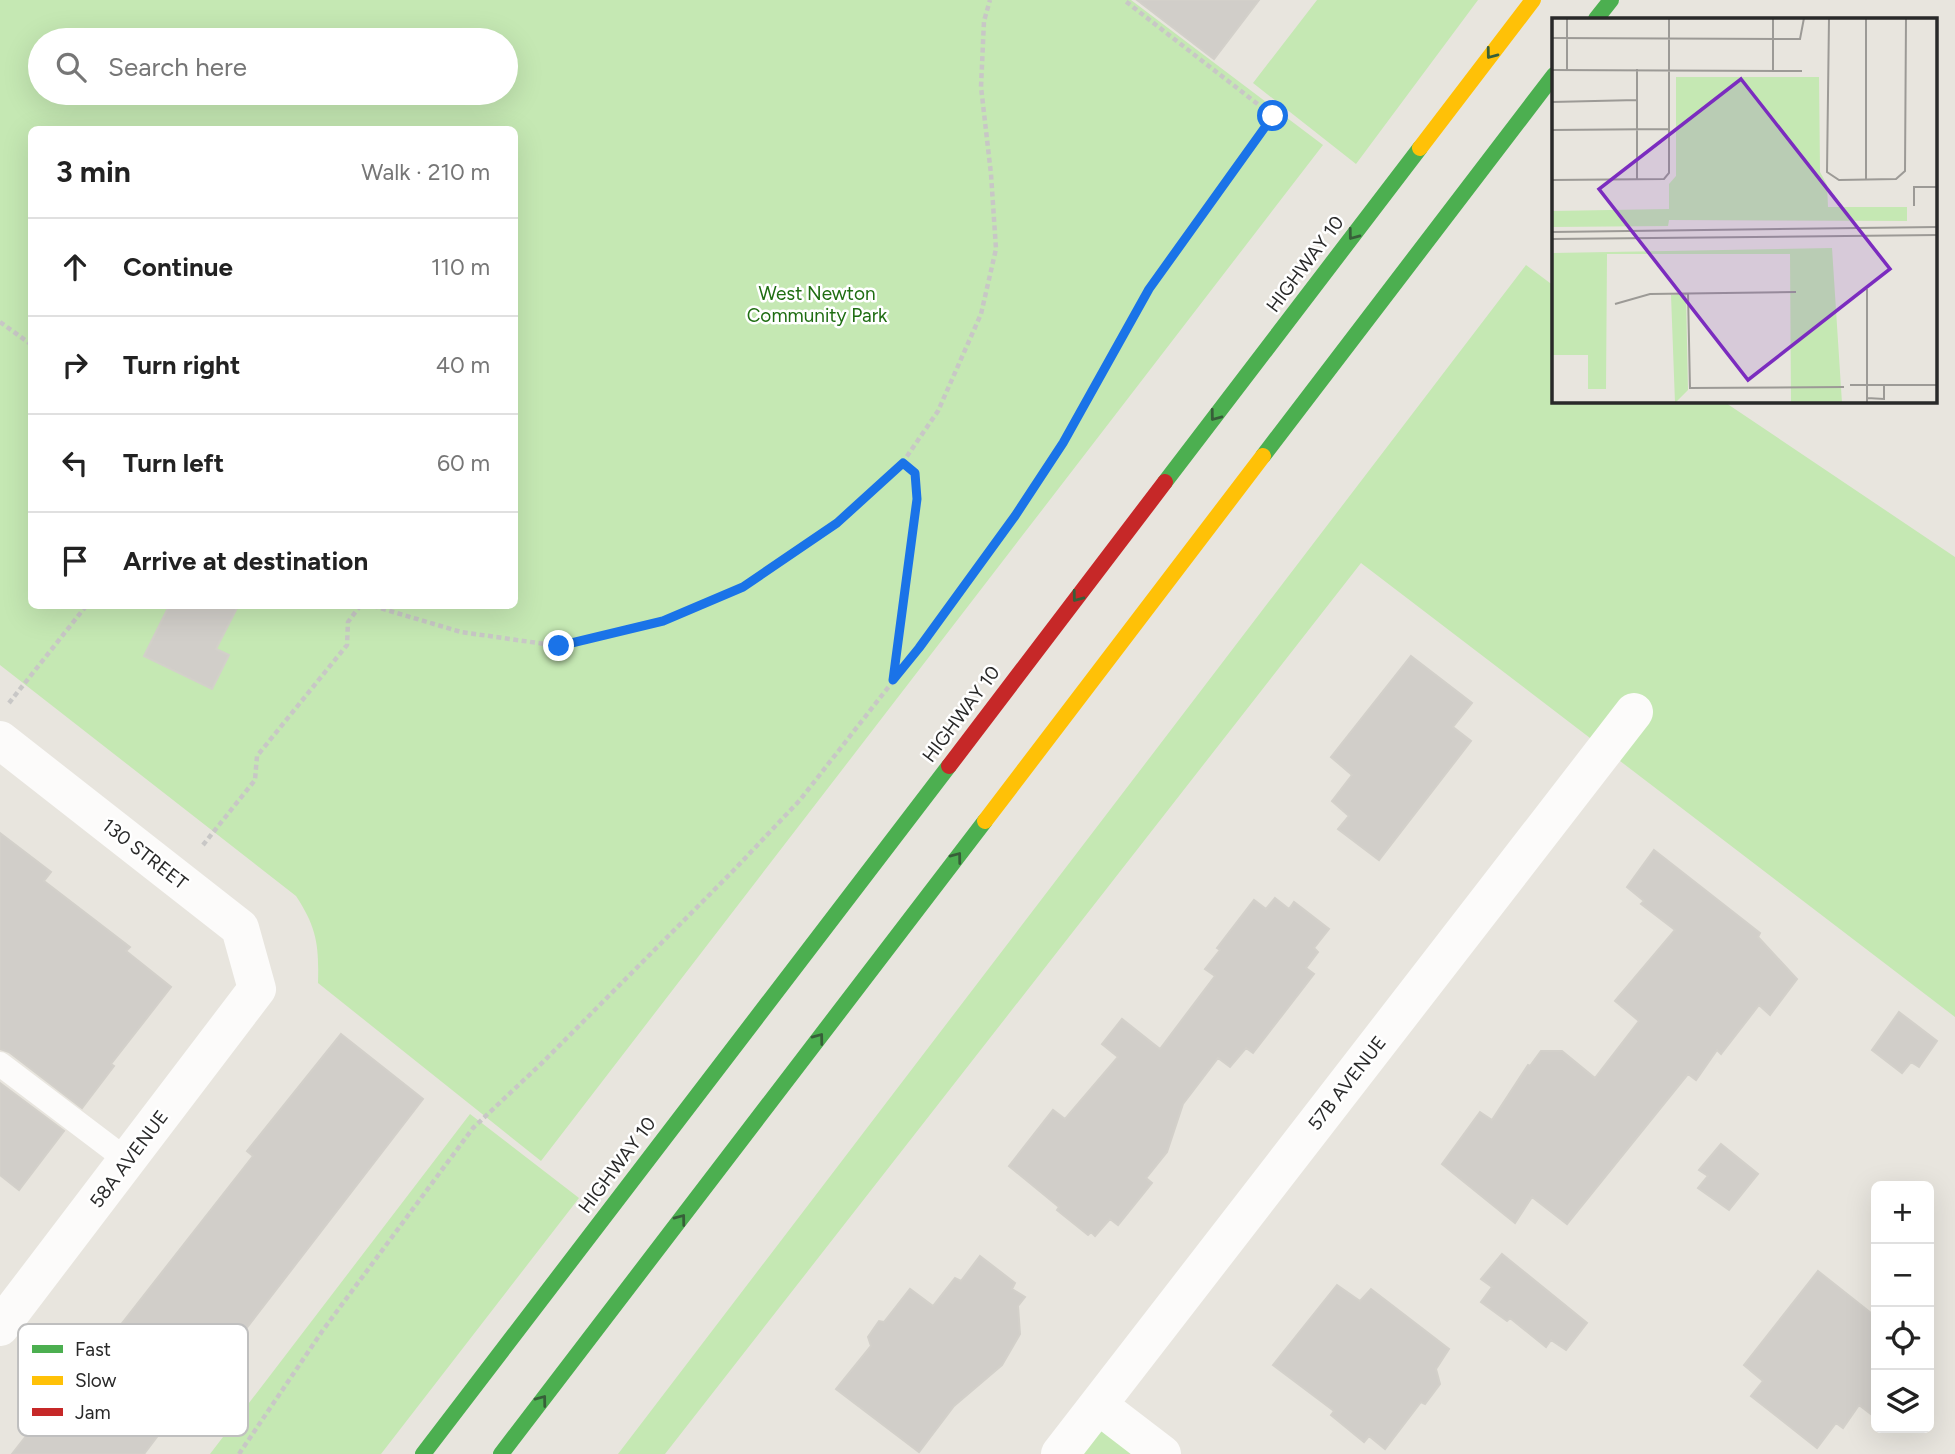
<!DOCTYPE html>
<meta charset="utf-8">
<style>
:root{--surface:#fff;--page:#f6f6f6;--text:#222;--muted:#767676;--line:#e0e0e0}
body{margin:0;font-family:Figtree,sans-serif;background:var(--page);color:var(--text)}
.controls{position:absolute;right:21px;bottom:21px;display:grid;overflow:hidden;border-radius:10px;box-shadow:0 7px 28px #0002}
.controls button{width:63px;height:63px;display:grid;place-items:center;padding:0;border:0;border-bottom:2px solid var(--line);background:var(--surface);color:var(--text);font:35px sans-serif}
.stop{position:absolute;width:21px;height:21px;margin:-16px;border:5px solid #1a73e8;border-radius:50%;background:#fff}
.stop.end{background:#1a73e8;border-color:#fff;box-shadow:0 2px 7px #0008}
.list{margin:0;padding:0;list-style:none}
h2{display:flex;justify-content:space-between;align-items:center;height:91px;margin:0;padding:0 28px;font-size:30px}
h2 small{font-size:23px;font-weight:400;color:var(--muted)}
.list li{display:grid;grid-template-columns:46px 1fr auto;gap:21px;align-items:center;box-sizing:border-box;height:98px;padding:0 28px;border-top:2px solid var(--line)}
.list b{display:block;font-size:26px;white-space:nowrap}
.list em{font-size:23px;font-style:normal;color:var(--muted)}
.icon{flex:none;width:38px;height:38px;fill:none;stroke:currentColor;stroke-width:2;stroke-linecap:round;stroke-linejoin:round}
.map{position:relative;flex:none;width:1955px;height:1454px;overflow:hidden}
.search{position:absolute;background:var(--surface);box-shadow:0 7px 28px #0002;left:28px;top:28px;width:490px;height:77px;display:flex;align-items:center;gap:18px;box-sizing:border-box;padding:0 24px;border-radius:38px;color:var(--muted);font-size:26px}
.panel{position:absolute;background:var(--surface);box-shadow:0 7px 28px #0002;left:28px;top:126px;width:490px;height:483px;border-radius:10px}
.map>svg:first-child{display:block}
.green{fill:#c5e8b3;fill-rule:evenodd}
.building{fill:#d1cec9;stroke:#d3d0ca;stroke-width:2}
.lines{fill:none;stroke-linecap:round;stroke-linejoin:round}
.path{stroke:#c8c7c6;stroke-width:4.5;stroke-dasharray:5 3.5;stroke-linecap:butt}
.lane{stroke:#fcfbfa;stroke-width:24}
.street{stroke:#fcfbfa;stroke-width:38}
.fast{stroke:#4caf50;stroke-width:16}
.slow{stroke:#ffc107;stroke-width:16}
.jam{stroke:#c62828;stroke-width:16}
.oneway{stroke:#375f39}
.route{stroke:#1a73e8;stroke-width:9}
.labels{text-anchor:middle;dominant-baseline:central;stroke-width:5;stroke-linejoin:round;paint-order:stroke}
.street-label{font-size:19px;fill:#292929;stroke:#fff}
.park-label{font-size:19px;fill:#1f6d12;stroke:#fff}
.inset-road{fill:none;stroke:#9c9a96;stroke-width:2}
.view{fill:#7b2cbf;fill-opacity:0.15;stroke:#7b2cbf;stroke-width:3.5}
.inset-edge{fill:none;stroke:#292929;stroke-width:3.5}
.key{fill:#fff;stroke:#bfbfbf;stroke-width:2}
.key-label{font-size:19px;fill:#292929}
</style>
<div class="map">
<svg width="1955" height="1454" viewBox="0 0 1955 1454">
<rect width="100%" height="100%" fill="#e8e5de"/>
<path class="green" d="M 0,0 L 1131,0 L 1323,145 L 541,1161 L 318,983 C 319,945 317,928 296,896 L 0,665 ZM 40,40 L 506,40 L 506,93 L 40,93 ZM 32,130 L 514,130 L 514,606 L 32,606 Z
M 1317,0 L 1478,0 L 1356,164 L 1253,83 Z
M 1526,265 L 1554,286 L 1554,401 L 1723,401 L 1955,557 L 1955,1017 L 1361,563 L 665,1454 L 618,1454 Z
M 470,1114 L 579,1198 L 381,1454 L 210,1454 Z
M 1104,1424 L 1162,1454 L 1080,1454 Z"/>
<path class="building" d="M 1137,0 L 1259,0 L 1214,59 Z
M 169,606 L 238,606 L 216,649 L 229,655 L 212,689 L 144,656 Z
M 1411,656 L 1472,703 L 1453,727 L 1471,741 L 1379,860 L 1338,829 L 1349,816 L 1332,801 L 1352,775 L 1331,757 Z
M 0,833 L 51,872 L 44,881 L 130,947 L 126,951 L 171,987 L 111,1064 L 114,1066 L 82,1108 L 9,1052 L 0,1049 Z
M 1654,850 L 1760,933 L 1758,937 L 1797,979 L 1770,1015 L 1759,1005 L 1721,1054 L 1717,1050 L 1696,1080 L 1688,1074 L 1567,1224 L 1532,1197 L 1515,1223 L 1442,1164 L 1480,1112 L 1492,1120 L 1528,1065 L 1530,1066 L 1541,1051 L 1562,1051 L 1595,1078 L 1639,1021 L 1615,1001 L 1675,930 L 1641,904 L 1644,901 L 1627,887 Z
M 1275,898 L 1289,909 L 1294,902 L 1329,929 L 1314,948 L 1318,952 L 1306,968 L 1314,974 L 1253,1053 L 1246,1048 L 1230,1067 L 1218,1058 L 1183,1104 L 1167,1152 L 1146,1178 L 1152,1183 L 1118,1225 L 1110,1219 L 1095,1236 L 1091,1232 L 1088,1235 L 1057,1210 L 1059,1207 L 1009,1166 L 1053,1110 L 1065,1119 L 1118,1057 L 1102,1044 L 1122,1019 L 1160,1049 L 1215,976 L 1205,969 L 1220,950 L 1217,948 L 1254,900 L 1266,909 Z
M 1899,1012 L 1937,1041 L 1919,1067 L 1911,1062 L 1902,1073 L 1872,1050 Z
M 341,1034 L 423,1099 L 232,1347 L 228,1343 L 144,1454 L 12,1454 L 63,1389 L 53,1381 L 79,1347 L 94,1359 L 253,1156 L 247,1151 Z
M 0,1083 L 64,1131 L 19,1190 L 0,1175 Z
M 1721,1144 L 1758,1174 L 1729,1210 L 1698,1188 L 1708,1176 L 1699,1170 Z
M 1502,1254 L 1587,1323 L 1566,1350 L 1551,1340 L 1546,1347 L 1510,1318 L 1507,1321 L 1481,1302 L 1492,1287 L 1481,1279 Z
M 980,1256 L 1015,1283 L 1012,1289 L 1025,1297 L 1018,1306 L 1020,1334 L 1002,1365 L 954,1406 L 919,1452 L 836,1389 L 871,1346 L 868,1337 L 879,1321 L 884,1322 L 910,1289 L 933,1306 L 955,1278 L 961,1281 Z
M 1818,1271 L 1876,1317 L 1876,1418 L 1859,1405 L 1843,1428 L 1836,1423 L 1817,1448 L 1751,1396 L 1763,1381 L 1744,1365 Z
M 1337,1285 L 1360,1301 L 1371,1289 L 1449,1349 L 1436,1369 L 1440,1384 L 1425,1404 L 1421,1402 L 1385,1449 L 1369,1436 L 1364,1442 L 1331,1415 L 1334,1411 L 1273,1365 Z"/>
<g class="lines">
<path class="path" d="M 0,322 L 32,345
M 373,606 L 461,632 L 559,646 L 663,621 L 743,587 L 837,523 L 903,462 L 938,411 L 981,314 L 996,249 L 991,174 L 981,87 L 984,21 L 990,0
M 893,679 L 917,499 L 915,473 L 903,462
M 9,703 L 86,606
M 203,845 L 255,780 L 257,756 L 347,645 L 348,622 L 360,606
M 239,1454 L 323,1330 L 473,1128 L 543,1062 L 733,871 L 800,800 L 919,648 L 1015,516 L 1063,443 L 1149,289 L 1273,116 L 1124,0"/>
<path class="lane" d="M 0,1064 L 128,1161"/>
<path class="street" d="M 0,740 L 240,928 L 257,989 L 0,1327
M 1098,1405 L 1162,1454
M 1060,1454 L 1634,712"/>
<path class="fast" d="M 1596,19 L 1611,0
M 1263,456 L 1554,75
M 1165,482 L 1420,148
M 423,1454 L 949,766
M 501,1454 L 985,821"/>
<path class="slow" d="M 1420,148 L 1533,0
M 985,821 L 1263,456"/>
<path class="jam" d="M 949,766 L 1165,482"/>
</g>
<defs><path id="oneway-chevron" d="M-2-3.5L2.5 0L-2 3.5" fill="none" stroke-width="1.6" stroke-linecap="round" stroke-linejoin="round" transform="scale(1.75)"/></defs>
<g class="oneway">
<use href="#oneway-chevron" transform="translate(1491 54) rotate(127)"/>
<use href="#oneway-chevron" transform="translate(1353 235) rotate(127)"/>
<use href="#oneway-chevron" transform="translate(1215 416) rotate(127)"/>
<use href="#oneway-chevron" transform="translate(1077 597) rotate(127)"/>
<use href="#oneway-chevron" transform="translate(957 857) rotate(-53)"/>
<use href="#oneway-chevron" transform="translate(819 1038) rotate(-53)"/>
<use href="#oneway-chevron" transform="translate(681 1219) rotate(-53)"/>
<use href="#oneway-chevron" transform="translate(542 1400) rotate(-53)"/>
</g>
<g class="lines">
<path class="route" d="M 559,646 L 663,621 L 743,587 L 837,523 L 903,463 L 915,473 L 917,499 L 893,680 L 919,648 L 1015,516 L 1063,443 L 1149,289 L 1273,116"/>
</g>
<g class="labels">
<g class="street-label">
<text transform="translate(1305 264) rotate(-53)">HIGHWAY 10</text>
<text transform="translate(961 714) rotate(-53)">HIGHWAY 10</text>
<text transform="translate(145 854) rotate(38)">130 STREET</text>
<text transform="translate(1347 1083) rotate(-52)">57B AVENUE</text>
<text transform="translate(129 1159) rotate(-53)">58A AVENUE</text>
<text transform="translate(617 1165) rotate(-53)">HIGHWAY 10</text>
</g>
<g class="park-label">
<text x="817" y="293">West Newton<tspan x="817" dy="22">Community Park</tspan></text>
</g>
</g>
<g transform="translate(1552 18)">
<rect width="385" height="385" fill="#e8e5de"/>
<path d="M 124,59 L 267,59 L 268,154 L 275,167 L 276,189 L 355,189 L 355,203 L 117,202 L 116,208 L 0,209 L 0,193 L 117,191 L 117,166 L 124,158 ZM 280,230 L 290,385 L 239,385 L 238,236 L 55,236 L 54,371 L 36,371 L 36,337 L 0,337 L 0,235 ZM 119,277 L 134,277 L 136,372 L 123,385 Z" fill="#c5e8b3"/>
<path class="inset-road" d="M 15,0 L 15,52M 221,0 L 221,53M 277,0 L 275,154 L 287,162 L 344,161 L 353,153 L 354,0M 314,0 L 314,162M 0,20 L 248,21 L 252,0M 85,51 L 85,162M 0,52 L 250,53M 0,84 L 85,82M 0,112 L 117,111M 0,162 L 112,161 L 117,155 L 117,0M 362,188 L 362,169 L 385,169M 0,214 L 385,209M 0,221 L 385,217M 136,275 L 138,370 L 292,369M 63,286 L 98,276 L 244,274M 298,367 L 385,367M 315,380 L 332,381 L 332,366M 315,385 L 315,271"/>
<path class="view" d="M 189,61 L 338,251 L 196,362 L 47,171 Z"/>
<rect width="385" height="385" class="inset-edge"/>
</g>
<rect x="18" y="1324" width="230" height="112" rx="10" class="key"/>
<rect x="32" y="1345" width="31" height="8" fill="#4caf50"/>
<rect x="32" y="1376" width="31" height="9" fill="#ffc107"/>
<rect x="32" y="1408" width="31" height="8" fill="#c62828"/>
<g class="key-label">
<text x="75" y="1356">Fast</text>
<text x="75" y="1387">Slow</text>
<text x="75" y="1419">Jam</text>
</g>
</svg>
<div class="controls">
<button>+</button>
<button>−</button>
<button><svg class="icon" aria-label="locate" viewBox="0 0 24 24"><circle cx="12" cy="12" r="6"/><path d="M12 2v4M12 18v4M2 12h4M18 12h4"/></svg></button>
<button><svg class="icon" aria-label="layers" viewBox="0 0 24 24"><path d="M12 4l9 5-9 5-9-5zM3 14l9 5 9-5"/></svg></button>
</div>
<div class="stop" style="left:1273px;top:116px"></div>
<div class="stop end" style="left:559px;top:646px"></div>
<div class="search"><svg class="icon" aria-label="search" viewBox="0 0 24 24"><circle cx="10" cy="10" r="6"/><path d="M15 15l6 6"/></svg>Search here</div>
<section class="panel">
<h2>3 min<small>Walk · 210 m</small></h2>
<ul class="list">
<li><svg class="icon" aria-label="ahead" viewBox="0 0 24 24"><path d="M12 20V5M6 11l6-6 6 6"/></svg><div><b>Continue</b></div><em>110 m</em></li>
<li><svg class="icon" aria-label="right" viewBox="0 0 24 24"><path d="M7 20v-9h11M14 6l5 5-5 5"/></svg><div><b>Turn right</b></div><em>40 m</em></li>
<li><svg class="icon" aria-label="left" viewBox="0 0 24 24"><path d="M17 20v-9H6M10 6l-5 5 5 5"/></svg><div><b>Turn left</b></div><em>60 m</em></li>
<li><svg class="icon" aria-label="arrive" viewBox="0 0 24 24"><path d="M6 21V4h12l-3 4 3 4H6"/></svg><div><b>Arrive at destination</b></div></li>
</ul>
</section>
</div>
